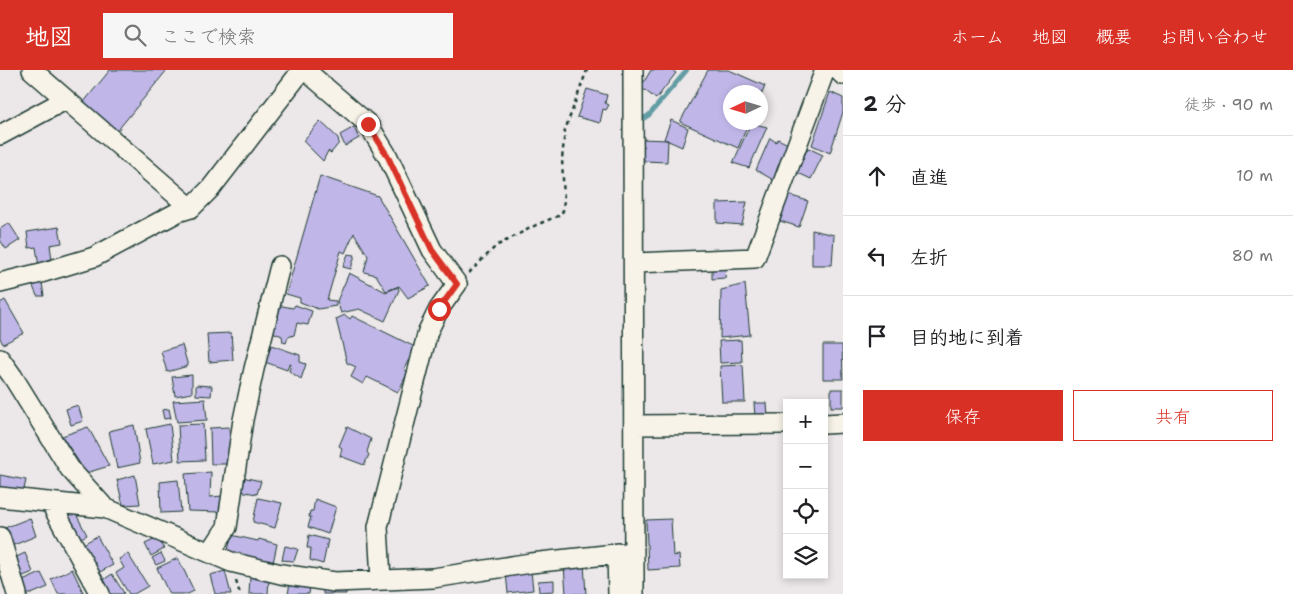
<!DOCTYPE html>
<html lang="ja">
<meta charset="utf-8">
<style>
:root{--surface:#fff;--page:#f6f6f6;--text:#202124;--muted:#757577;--line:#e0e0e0;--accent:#d93025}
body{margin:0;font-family:"Shantell Sans","Klee One",sans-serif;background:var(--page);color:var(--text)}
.controls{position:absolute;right:15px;bottom:15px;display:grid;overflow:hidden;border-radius:0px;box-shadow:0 2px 8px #0003}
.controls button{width:45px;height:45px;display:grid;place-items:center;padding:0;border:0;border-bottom:1px solid var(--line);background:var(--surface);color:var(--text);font:25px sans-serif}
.compass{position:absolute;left:723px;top:15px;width:45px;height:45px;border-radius:50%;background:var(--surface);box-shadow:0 2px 8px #0003;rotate:266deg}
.stop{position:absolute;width:15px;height:15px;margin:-11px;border:4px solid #d93025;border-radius:50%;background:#fff}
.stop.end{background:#d93025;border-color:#fff;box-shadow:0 1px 5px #0008}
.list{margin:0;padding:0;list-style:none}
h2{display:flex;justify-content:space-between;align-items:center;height:65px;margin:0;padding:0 20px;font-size:21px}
h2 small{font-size:16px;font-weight:400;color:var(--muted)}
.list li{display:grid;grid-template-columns:32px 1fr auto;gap:15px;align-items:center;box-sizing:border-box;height:80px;padding:0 20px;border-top:1px solid var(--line)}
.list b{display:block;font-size:19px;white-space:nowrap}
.list em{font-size:16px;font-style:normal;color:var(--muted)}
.actions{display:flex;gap:10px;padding:15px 20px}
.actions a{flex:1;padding:11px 0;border:1px solid var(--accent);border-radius:0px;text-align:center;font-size:18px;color:var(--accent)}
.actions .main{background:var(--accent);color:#fff}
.icon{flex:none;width:28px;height:28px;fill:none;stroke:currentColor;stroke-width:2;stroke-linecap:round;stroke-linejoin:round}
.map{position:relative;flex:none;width:843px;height:524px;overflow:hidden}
header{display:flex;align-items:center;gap:30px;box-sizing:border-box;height:70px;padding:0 25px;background:var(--accent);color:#fff}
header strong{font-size:24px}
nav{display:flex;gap:28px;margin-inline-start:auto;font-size:18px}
.search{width:350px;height:45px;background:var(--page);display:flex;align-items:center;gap:12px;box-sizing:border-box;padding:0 18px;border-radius:0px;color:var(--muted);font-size:19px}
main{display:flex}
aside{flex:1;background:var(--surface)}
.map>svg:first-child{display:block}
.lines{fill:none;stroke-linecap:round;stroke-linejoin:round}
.stream{stroke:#639da4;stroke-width:4.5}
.building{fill:#c0b6e8;stroke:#1f3d34}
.minor-casing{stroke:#1f3d34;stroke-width:22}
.path{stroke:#1f3d34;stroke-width:2.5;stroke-dasharray:4 4;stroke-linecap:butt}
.minor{stroke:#f7f3e8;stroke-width:19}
.route{stroke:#d93025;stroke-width:6}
</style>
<header>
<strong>地図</strong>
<div class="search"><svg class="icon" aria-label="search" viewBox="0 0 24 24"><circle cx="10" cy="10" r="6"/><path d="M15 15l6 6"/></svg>ここで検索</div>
<nav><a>ホーム</a><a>地図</a><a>概要</a><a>お問い合わせ</a></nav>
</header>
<main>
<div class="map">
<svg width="843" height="524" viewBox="0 0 843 524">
<rect width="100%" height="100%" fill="#ece7e8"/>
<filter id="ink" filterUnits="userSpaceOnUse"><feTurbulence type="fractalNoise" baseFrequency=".02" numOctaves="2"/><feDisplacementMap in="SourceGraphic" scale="10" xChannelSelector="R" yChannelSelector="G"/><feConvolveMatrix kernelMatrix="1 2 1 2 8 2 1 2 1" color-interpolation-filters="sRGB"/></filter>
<g filter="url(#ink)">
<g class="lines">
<path class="stream" d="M 641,50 L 649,45 L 687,0"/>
</g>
<path class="building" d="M 110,0 L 167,0 L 117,61 L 83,33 Z
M 651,0 L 672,0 L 676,3 L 656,29 L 641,17 Z
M 708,0 L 729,0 L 765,16 L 761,26 L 761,22 L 731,22 L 731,52 L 749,52 L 738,78 L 680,52 Z
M 587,19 L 607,25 L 605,33 L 609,35 L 606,40 L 603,39 L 600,53 L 577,47 Z
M 830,22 L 843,28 L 843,42 L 830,83 L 812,75 Z
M 671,50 L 688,58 L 682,77 L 664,69 Z
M 320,51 L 338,68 L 339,73 L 331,83 L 328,81 L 323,91 L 303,71 Z
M 751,53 L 767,57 L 749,98 L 733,93 Z
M 354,57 L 359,68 L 345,76 L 340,65 Z
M 770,68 L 776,72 L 778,69 L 790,75 L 777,112 L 756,100 Z
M 642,69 L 668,70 L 667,92 L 644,91 Z
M 808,78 L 823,85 L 811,109 L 796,102 Z
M 320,106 L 378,126 L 430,216 L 408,228 L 399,216 L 386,221 L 376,205 L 364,202 L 368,186 L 354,163 L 345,183 L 341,181 L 327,230 L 336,231 L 336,236 L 318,239 L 300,232 L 300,228 L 286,224 Z
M 788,125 L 808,131 L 799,157 L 780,151 Z
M 747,132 L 742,155 L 717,153 L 717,133 Z
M 9,153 L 20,170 L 6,179 L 0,170 L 0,159 Z
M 59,157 L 62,173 L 50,175 L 52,190 L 39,197 L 36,177 L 29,178 L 27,162 Z
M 812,160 L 834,165 L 832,195 L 812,195 Z
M 348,184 L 355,185 L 351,199 L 343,197 Z
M 712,199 L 726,199 L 725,208 L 712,209 Z
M 349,203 L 386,222 L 398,217 L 399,220 L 385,251 L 359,239 L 341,243 L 337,231 Z
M 42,213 L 44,226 L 37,226 L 32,214 Z
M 745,214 L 750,265 L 720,268 L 721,220 Z
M 5,230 L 24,263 L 3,274 L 0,268 L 0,233 Z
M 277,235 L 293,238 L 295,235 L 312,241 L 308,255 L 297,253 L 294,265 L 288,267 L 286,273 L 283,272 L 282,266 L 270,261 Z
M 345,245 L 350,249 L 352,246 L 415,277 L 404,299 L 408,302 L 398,322 L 367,307 L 363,314 L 351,307 L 356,297 L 347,293 L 336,249 Z
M 231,263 L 233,290 L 209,292 L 207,264 Z
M 741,270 L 742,292 L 720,293 L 719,271 Z
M 182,275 L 188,296 L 167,302 L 161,281 Z
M 271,275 L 300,285 L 300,292 L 306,294 L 301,309 L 289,301 L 291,294 L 289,294 L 287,300 L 265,292 Z
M 823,275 L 842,275 L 843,309 L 823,309 Z
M 743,295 L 745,332 L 722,332 L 720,296 Z
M 192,305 L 192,323 L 175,326 L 172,307 Z
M 196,315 L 212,316 L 211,326 L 196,325 Z
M 831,319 L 843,319 L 843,337 L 831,337 Z
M 205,329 L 207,350 L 177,352 L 173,331 Z
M 754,333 L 767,333 L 768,347 L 755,348 Z
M 78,335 L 83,351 L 71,355 L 66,339 Z
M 169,339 L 171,348 L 164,349 L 162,340 Z
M 170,354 L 174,390 L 153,394 L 146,359 Z
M 203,354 L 205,390 L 180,391 L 178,355 Z
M 134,355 L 140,393 L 117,398 L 109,361 Z
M 88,357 L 109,396 L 86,403 L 62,366 Z
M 229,357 L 231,394 L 211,394 L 210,358 Z
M 347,357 L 371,369 L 367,382 L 369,385 L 364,395 L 340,386 L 342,378 L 339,376 Z
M 211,402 L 210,427 L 223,426 L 220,442 L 188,441 L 185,404 Z
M 0,405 L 26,410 L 23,424 L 0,420 Z
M 135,405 L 140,434 L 123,435 L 117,410 Z
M 242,407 L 261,411 L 257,424 L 239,421 Z
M 178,410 L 181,442 L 161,443 L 160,412 Z
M 258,428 L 282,433 L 275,458 L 253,452 Z
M 315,429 L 336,437 L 328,464 L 308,457 L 311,447 L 309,447 L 310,441 L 313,441 Z
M 75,442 L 87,465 L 75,471 L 63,448 Z
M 30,448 L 36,466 L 9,477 L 2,459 Z
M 671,449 L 673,486 L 679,485 L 680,498 L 648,500 L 646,450 Z
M 231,465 L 258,471 L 259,469 L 277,474 L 273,493 L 228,481 Z
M 309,465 L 328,470 L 323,494 L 310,490 L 311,478 L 307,478 Z
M 97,466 L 113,495 L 96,504 L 80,476 Z
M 158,468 L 164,479 L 151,486 L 145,474 Z
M 285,476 L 298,479 L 294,491 L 282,490 Z
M 25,483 L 33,502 L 18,508 L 10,490 Z
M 161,483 L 165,491 L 156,495 L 152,488 Z
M 128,484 L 148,516 L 134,524 L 129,524 L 116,503 L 124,498 L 119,489 Z
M 178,488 L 194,521 L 188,524 L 169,524 L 157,498 Z
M 584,494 L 586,524 L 566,524 L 564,495 Z
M 72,499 L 84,524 L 58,524 L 51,509 Z
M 225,501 L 231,524 L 215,524 L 210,505 Z
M 531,501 L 533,520 L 508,523 L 506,503 Z
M 41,503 L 48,517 L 31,524 L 23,524 L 18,513 Z
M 112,504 L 124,523 L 122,524 L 106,524 L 99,513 Z
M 250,506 L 269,508 L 268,524 L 249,524 Z
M 554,510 L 554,521 L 539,522 L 538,511 Z
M 290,513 L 310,516 L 309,524 L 288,524 Z
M 346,519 L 346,524 L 323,524 L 323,520 Z"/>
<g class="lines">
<g class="minor-casing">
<path id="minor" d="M 32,0 L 191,138 L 211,118 L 302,0
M 305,0 L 368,54 L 388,87 L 432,180 L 457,214 L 439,239 L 428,261 L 378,457 L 381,509
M 633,0 L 634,524
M 838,0 L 843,5
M 0,65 L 65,30
M 635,193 L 755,188 L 825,0
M 0,213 L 41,203 L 94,187 L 178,142 L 191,138
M 0,289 L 13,307 L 70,399 L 105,438
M 824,354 L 843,353
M 634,355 L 787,354
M 0,427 L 105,438 L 231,492 L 281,504 L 335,512 L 433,508 L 531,493 L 634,482
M 50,432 L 100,524
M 0,467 L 17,524
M 210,483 L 227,457 L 243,350 L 254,299 L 280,196
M 617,483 L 618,524"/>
</g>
<path class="path" d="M 469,203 L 496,176 L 536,155 L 558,146 L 563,141 L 564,129 L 562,89 L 565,60 L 587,0
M 236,511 L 240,524"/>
<use href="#minor" class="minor"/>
</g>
</g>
<g class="lines" filter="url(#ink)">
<path class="route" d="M 368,54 L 388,87 L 432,180 L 457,214 L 439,239"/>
</g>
</svg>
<div class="controls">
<button>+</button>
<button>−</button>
<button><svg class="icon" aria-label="locate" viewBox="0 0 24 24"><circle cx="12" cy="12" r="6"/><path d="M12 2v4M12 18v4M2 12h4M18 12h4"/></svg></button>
<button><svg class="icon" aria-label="layers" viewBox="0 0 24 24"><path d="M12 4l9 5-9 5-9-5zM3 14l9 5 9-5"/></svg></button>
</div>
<svg class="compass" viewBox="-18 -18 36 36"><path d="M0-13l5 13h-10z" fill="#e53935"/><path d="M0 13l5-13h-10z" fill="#757577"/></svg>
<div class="stop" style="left:439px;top:239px"></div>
<div class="stop end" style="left:368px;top:54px"></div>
</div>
<aside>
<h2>2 分<small>徒歩 · 90 m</small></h2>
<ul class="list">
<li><svg class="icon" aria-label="ahead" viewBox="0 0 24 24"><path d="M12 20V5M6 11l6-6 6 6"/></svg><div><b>直進</b></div><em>10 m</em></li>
<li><svg class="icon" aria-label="left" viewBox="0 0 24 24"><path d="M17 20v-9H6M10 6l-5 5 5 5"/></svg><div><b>左折</b></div><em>80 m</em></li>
<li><svg class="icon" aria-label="arrive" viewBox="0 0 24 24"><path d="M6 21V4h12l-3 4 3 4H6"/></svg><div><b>目的地に到着</b></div></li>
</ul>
<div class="actions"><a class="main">保存</a><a>共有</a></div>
</aside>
</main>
